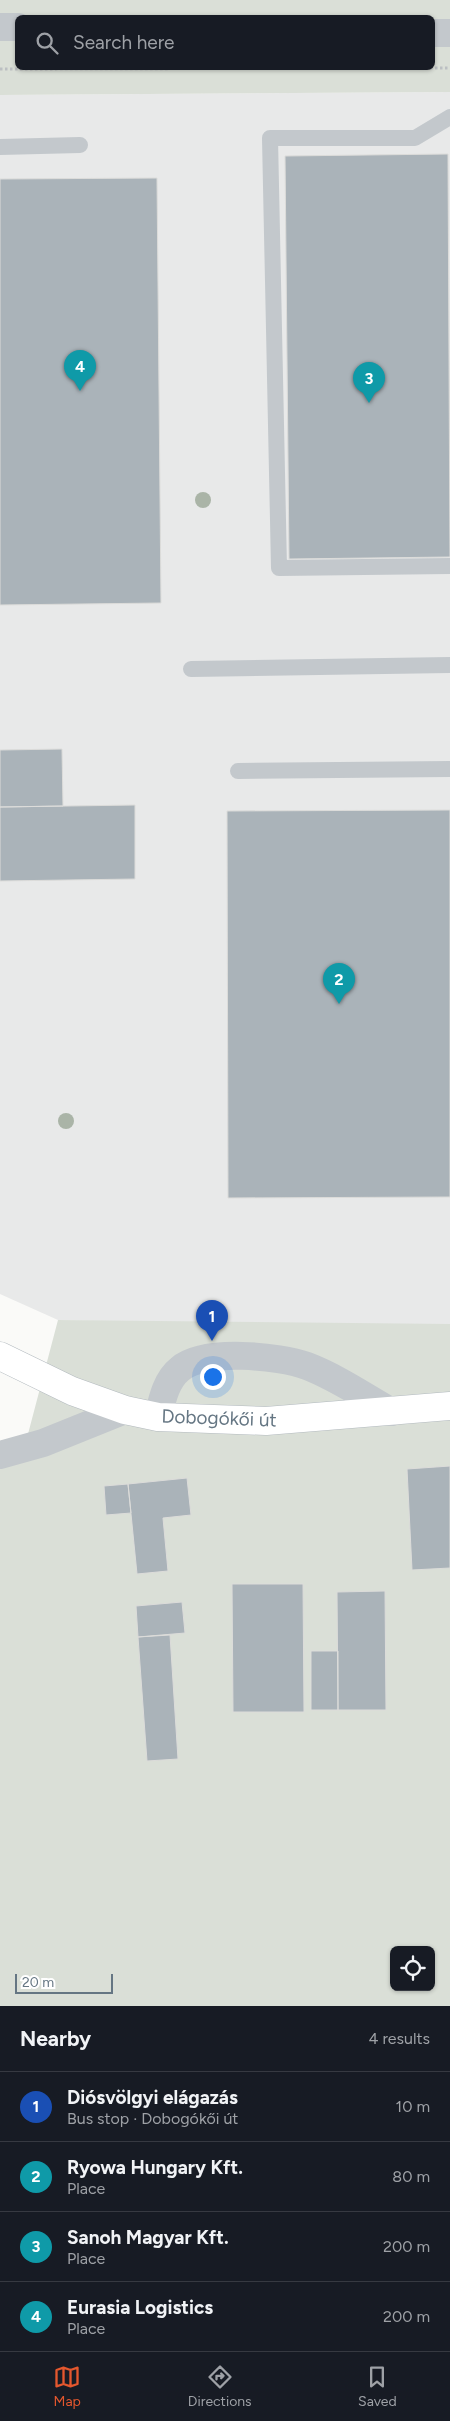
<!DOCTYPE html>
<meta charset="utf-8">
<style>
:root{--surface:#171b24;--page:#20242c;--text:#f1f3f6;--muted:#9ea1a6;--line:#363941;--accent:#e4572e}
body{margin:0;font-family:Figtree,sans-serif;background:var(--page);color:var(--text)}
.controls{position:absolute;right:15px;bottom:15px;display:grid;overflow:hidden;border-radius:8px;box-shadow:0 1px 4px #0004}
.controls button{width:45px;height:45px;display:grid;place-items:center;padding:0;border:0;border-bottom:1px solid var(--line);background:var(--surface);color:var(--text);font:25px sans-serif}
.scale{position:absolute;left:15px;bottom:12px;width:98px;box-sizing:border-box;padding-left:5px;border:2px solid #657683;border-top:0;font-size:14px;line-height:18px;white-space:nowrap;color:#657683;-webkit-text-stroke:4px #fff;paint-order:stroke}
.you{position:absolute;left:212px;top:1376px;width:18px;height:18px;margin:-12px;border:4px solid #fff;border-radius:50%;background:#1a73e8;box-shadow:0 0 0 8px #1a73e833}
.badge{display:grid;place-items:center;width:32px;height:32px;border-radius:50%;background:var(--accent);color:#fff;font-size:16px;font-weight:700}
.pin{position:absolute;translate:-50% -41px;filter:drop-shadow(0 1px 2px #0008)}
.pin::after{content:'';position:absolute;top:26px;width:18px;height:15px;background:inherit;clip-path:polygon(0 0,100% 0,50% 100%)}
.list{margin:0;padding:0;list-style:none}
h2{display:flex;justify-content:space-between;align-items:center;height:65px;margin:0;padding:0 20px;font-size:21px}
h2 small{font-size:16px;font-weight:400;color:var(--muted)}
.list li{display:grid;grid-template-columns:32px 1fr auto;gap:15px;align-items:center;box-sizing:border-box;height:70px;padding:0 20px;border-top:1px solid var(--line)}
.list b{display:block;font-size:19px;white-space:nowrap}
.list p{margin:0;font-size:16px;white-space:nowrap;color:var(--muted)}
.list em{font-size:16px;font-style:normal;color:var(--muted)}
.icon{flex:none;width:28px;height:28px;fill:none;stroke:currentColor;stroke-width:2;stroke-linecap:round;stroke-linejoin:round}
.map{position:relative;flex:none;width:450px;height:2006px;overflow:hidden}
.search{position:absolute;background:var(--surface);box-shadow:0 1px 4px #0004;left:15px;right:15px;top:15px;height:55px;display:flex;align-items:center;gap:12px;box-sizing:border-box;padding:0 18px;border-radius:8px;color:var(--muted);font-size:19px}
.sheet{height:345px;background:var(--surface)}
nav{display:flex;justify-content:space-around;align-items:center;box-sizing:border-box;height:70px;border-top:1px solid var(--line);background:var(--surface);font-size:14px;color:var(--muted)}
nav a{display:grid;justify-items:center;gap:2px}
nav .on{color:var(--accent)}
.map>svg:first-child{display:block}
.built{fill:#e8e9e9}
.green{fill:#dadfd7;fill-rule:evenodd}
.building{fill:#aab3b9;stroke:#dcdcda}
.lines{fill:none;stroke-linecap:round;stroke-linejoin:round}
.secondary-casing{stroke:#b3babf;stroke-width:29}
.path{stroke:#bbbfc2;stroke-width:3;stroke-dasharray:2.5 2.5;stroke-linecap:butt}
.lane{stroke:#c3c8cc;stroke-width:16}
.street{stroke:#c3c8cc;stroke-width:28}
.secondary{stroke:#fff;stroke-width:28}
.tree{fill:#aab4a7}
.labels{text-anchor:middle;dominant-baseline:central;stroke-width:5;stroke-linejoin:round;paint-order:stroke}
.street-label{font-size:19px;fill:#657683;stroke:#fff}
</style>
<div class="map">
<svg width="450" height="2006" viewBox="0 0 450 2006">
<rect width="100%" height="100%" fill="#fafaf8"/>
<path class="built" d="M 450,92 L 450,1331 L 58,1320 L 0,1294 L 0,95 Z"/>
<path class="green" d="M 0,0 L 450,0 L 450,92 L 0,95 ZM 18,18 L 432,18 L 432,68 L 18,68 Z
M 58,1320 L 450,1324 L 450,2006 L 0,2006 L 0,1441 L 28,1434 ZM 394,1950 L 431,1950 L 431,1987 L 394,1987 Z"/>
<path class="building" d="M 448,154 L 450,557 L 289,559 L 285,156 Z
M 157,178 L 161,603 L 0,605 L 0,179 Z
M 62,749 L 63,806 L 0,807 L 0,750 Z
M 135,805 L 135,879 L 0,881 L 0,807 Z
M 450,810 L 450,1197 L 228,1198 L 227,811 Z
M 450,1466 L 450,1568 L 412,1570 L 407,1469 Z
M 187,1478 L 191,1515 L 163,1518 L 168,1571 L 137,1574 L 128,1484 Z
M 128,1484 L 131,1513 L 106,1515 L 104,1486 Z
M 232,1584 L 303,1584 L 304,1712 L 233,1712 Z
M 385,1591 L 386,1710 L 338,1710 L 337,1592 Z
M 182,1602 L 185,1633 L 138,1637 L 136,1606 Z
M 170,1635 L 178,1759 L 147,1761 L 138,1637 Z
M 311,1651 L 338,1651 L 338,1710 L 311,1710 Z"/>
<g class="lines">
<g class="secondary-casing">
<path id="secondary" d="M 0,1356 L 72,1391 L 125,1410 L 158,1417 L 266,1421 L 450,1406"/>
</g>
<path class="path" d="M 0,69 L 450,68"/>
<path class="lane" d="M 450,117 L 415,138 L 270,138 L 279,568 L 450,566
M 0,147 L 80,145
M 191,669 L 450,665
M 238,771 L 450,769"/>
<path class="street" d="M 0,27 L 18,27
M 432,33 L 450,33
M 158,1417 C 162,1400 166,1380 180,1369 C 204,1348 279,1356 307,1366 C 336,1377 364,1396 392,1412
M 0,1455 L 43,1443 L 125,1410"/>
<use href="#secondary" class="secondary"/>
</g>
<g class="tree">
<circle cx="203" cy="500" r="8"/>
<circle cx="66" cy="1121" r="8"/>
</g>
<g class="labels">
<g class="street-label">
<text transform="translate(219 1418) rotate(2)">Dobogókői út</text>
</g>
</g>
</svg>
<div class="controls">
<button><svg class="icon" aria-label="locate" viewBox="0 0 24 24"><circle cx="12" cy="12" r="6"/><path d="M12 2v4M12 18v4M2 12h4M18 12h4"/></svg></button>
</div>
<div class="scale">20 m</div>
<div class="you"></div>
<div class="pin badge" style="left:212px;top:1341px;background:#1a4fb4">1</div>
<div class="pin badge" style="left:339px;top:1004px;background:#0f9aa8">2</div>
<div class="pin badge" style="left:369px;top:403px;background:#0f9aa8">3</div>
<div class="pin badge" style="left:80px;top:391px;background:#0f9aa8">4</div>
<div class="search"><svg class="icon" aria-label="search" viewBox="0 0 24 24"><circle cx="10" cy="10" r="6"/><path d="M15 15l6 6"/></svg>Search here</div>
</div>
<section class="sheet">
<h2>Nearby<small>4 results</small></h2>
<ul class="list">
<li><span class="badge" style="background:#1a4fb4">1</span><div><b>Diósvölgyi elágazás</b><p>Bus stop · Dobogókői út</p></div><em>10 m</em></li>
<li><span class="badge" style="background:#0f9aa8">2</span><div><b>Ryowa Hungary Kft.</b><p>Place</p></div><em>80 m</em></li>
<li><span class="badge" style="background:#0f9aa8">3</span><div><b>Sanoh Magyar Kft.</b><p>Place</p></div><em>200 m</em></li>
<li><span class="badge" style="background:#0f9aa8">4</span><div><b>Eurasia Logistics</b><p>Place</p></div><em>200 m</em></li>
</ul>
</section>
<nav>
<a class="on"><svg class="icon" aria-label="map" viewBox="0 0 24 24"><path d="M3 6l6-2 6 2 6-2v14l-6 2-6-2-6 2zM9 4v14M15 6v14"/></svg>Map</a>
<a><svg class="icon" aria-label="directions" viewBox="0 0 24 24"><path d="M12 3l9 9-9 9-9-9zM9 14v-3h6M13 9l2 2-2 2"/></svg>Directions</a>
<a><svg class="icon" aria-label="saved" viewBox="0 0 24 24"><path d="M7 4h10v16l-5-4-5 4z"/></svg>Saved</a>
</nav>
